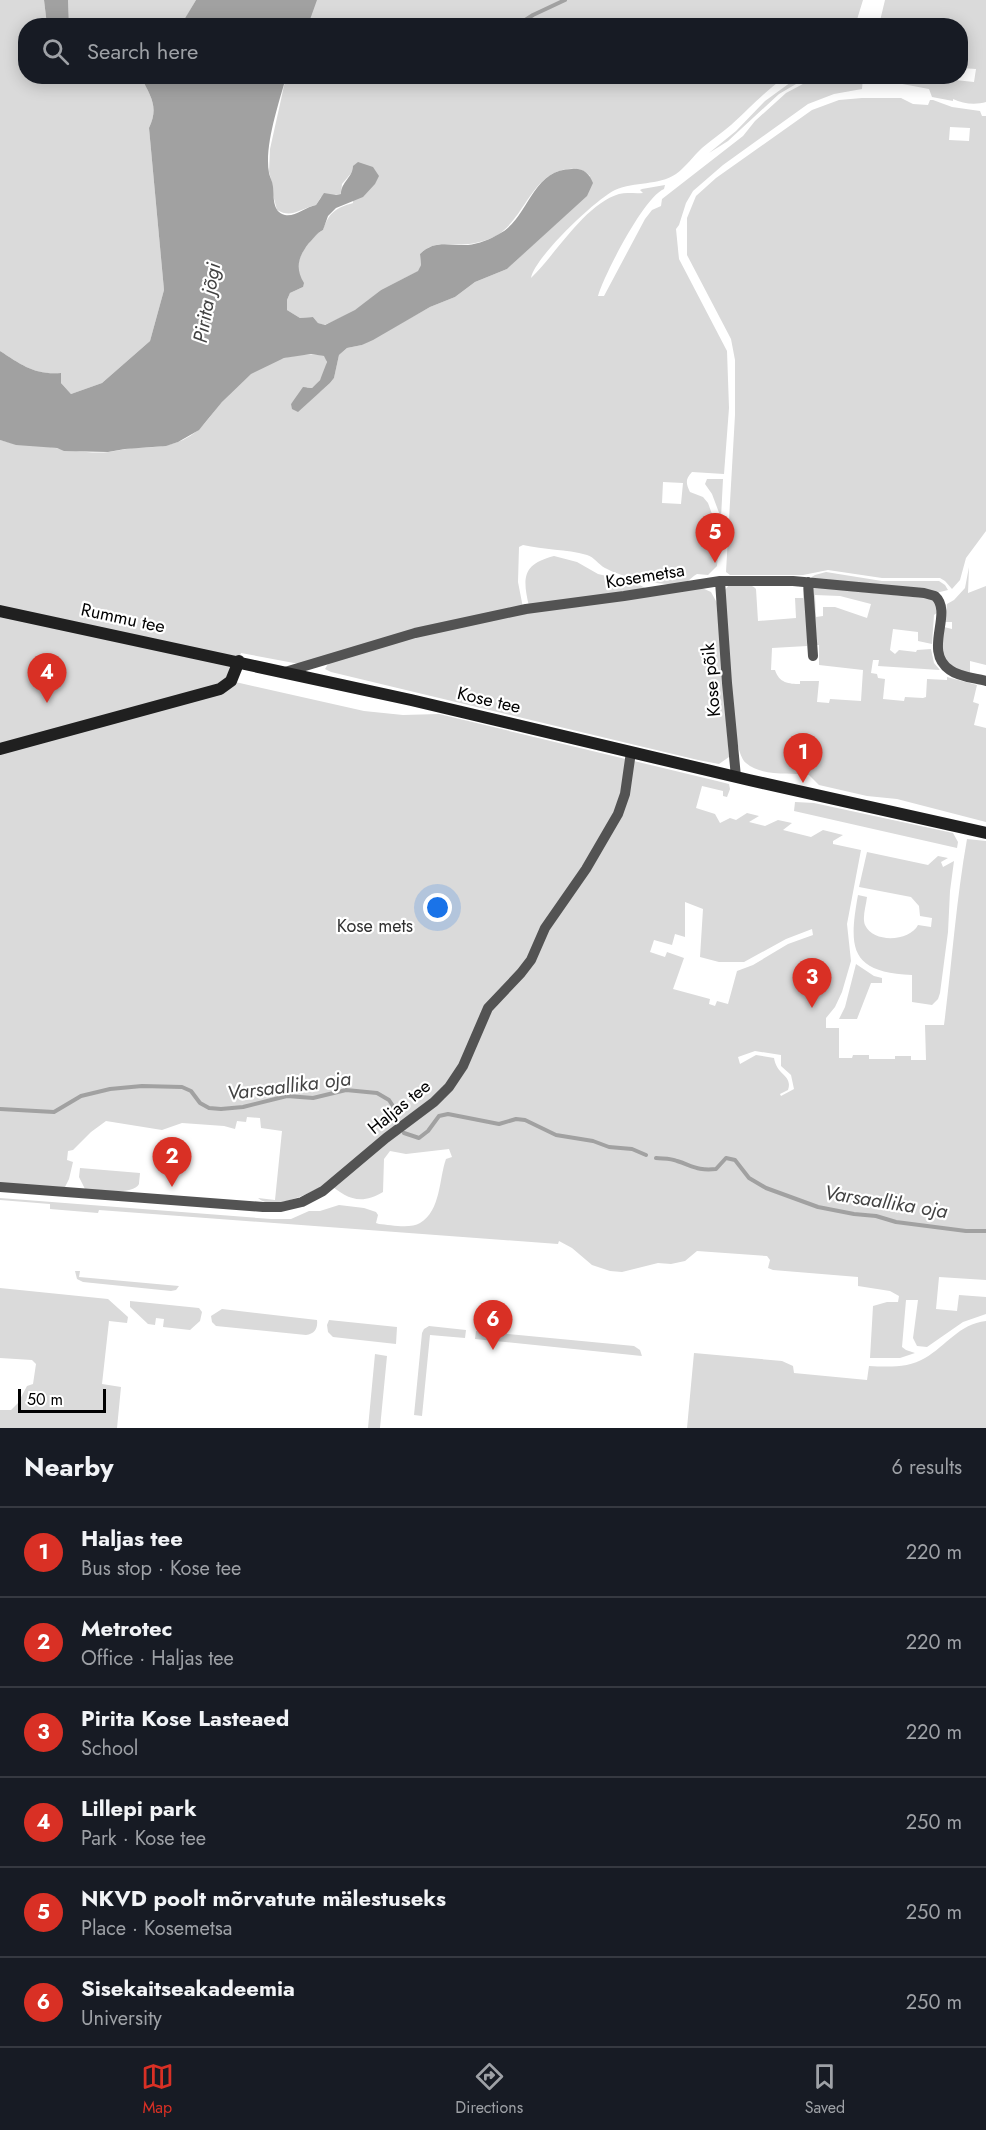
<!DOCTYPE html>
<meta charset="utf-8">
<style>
:root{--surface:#171b24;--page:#242831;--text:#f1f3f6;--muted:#9ea1a6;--line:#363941;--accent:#d93025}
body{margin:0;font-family:Jost,sans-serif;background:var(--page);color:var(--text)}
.scale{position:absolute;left:18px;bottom:15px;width:88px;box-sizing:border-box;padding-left:6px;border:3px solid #000;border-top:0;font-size:16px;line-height:21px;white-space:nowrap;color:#000;-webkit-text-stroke:4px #fff;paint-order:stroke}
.you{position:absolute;left:438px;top:908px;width:21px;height:21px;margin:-15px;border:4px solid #fff;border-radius:50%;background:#1a73e8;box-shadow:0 0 0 9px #1a73e833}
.badge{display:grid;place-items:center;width:39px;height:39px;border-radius:50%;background:var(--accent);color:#fff;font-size:20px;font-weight:700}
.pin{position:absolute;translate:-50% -50px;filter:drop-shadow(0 2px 3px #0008)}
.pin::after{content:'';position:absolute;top:32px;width:21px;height:18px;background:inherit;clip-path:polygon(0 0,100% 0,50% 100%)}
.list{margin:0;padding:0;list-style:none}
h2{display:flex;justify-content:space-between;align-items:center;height:78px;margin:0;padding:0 24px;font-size:26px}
h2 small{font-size:20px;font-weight:400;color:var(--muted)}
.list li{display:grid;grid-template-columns:39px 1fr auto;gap:18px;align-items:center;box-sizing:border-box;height:90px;padding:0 24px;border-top:2px solid var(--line)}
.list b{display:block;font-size:22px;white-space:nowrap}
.list p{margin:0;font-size:20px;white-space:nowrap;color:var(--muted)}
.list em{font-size:20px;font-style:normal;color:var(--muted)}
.icon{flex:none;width:33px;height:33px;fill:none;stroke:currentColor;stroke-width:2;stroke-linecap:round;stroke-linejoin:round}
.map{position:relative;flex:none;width:986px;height:1428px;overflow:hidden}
.search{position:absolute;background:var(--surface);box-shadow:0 3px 15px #0003;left:18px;right:18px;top:18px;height:66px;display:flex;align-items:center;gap:15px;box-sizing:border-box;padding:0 21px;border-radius:24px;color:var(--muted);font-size:22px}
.sheet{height:618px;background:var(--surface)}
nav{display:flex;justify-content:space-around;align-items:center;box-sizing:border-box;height:84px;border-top:2px solid var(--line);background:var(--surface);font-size:16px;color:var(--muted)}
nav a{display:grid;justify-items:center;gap:3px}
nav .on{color:var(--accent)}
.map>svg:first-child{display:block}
.green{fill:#dadada;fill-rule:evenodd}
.water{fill:#a1a1a1}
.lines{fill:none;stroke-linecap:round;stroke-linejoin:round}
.stream{stroke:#a1a1a1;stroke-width:4}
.street{stroke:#535353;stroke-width:10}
.secondary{stroke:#202020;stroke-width:12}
.labels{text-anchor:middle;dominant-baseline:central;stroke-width:4.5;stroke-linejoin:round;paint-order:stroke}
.street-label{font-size:18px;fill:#000;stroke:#fff}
.park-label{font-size:18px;fill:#313131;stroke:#fff}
.water-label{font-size:20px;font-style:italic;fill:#424242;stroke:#fff}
</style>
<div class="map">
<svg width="986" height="1428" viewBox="0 0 986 1428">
<rect width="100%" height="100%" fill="#fff"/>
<path class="green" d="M 0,0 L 44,0 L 47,25 L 26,26 L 26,76 L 141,77 C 151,97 159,107 149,128 L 164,290 L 150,341 L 102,383 L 71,394 L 61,383 L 60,373 C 34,375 22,365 0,351 Z
M 68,0 L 196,0 L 181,26 L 69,25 Z
M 308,0 L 863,0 L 855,26 L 300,26 Z
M 885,0 L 986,0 L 986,102 C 976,105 963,104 953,99 L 953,101 L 932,97 L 929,89 L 897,83 L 896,77 L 955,77 L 955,80 L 974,82 L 976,69 L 961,68 L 960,26 L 879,25 Z
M 286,77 L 785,77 C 763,93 751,107 731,125 C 722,133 711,140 702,148 C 693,156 686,167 676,174 C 658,186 635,181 615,190 C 596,199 534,258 531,278 C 556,254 585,204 619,194 C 627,192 635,194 643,193 L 640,190 L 642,189 L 665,185 L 664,189 C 644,197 604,275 598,296 L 604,296 L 645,219 L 652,210 L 661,206 L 662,199 L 743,136 L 755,121 L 786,93 L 816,77 L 863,77 L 862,89 L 834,94 L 808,104 L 723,165 L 693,191 L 686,203 L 679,225 L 676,229 L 679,259 L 727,351 L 729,408 L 724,474 L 692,472 C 685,479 686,484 690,492 L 703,497 L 708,503 L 720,536 L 717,566 L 708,575 L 697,574 C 693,576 690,580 686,582 C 669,589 621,577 605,568 C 598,564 594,557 587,555 C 566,549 544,550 523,545 L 519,547 L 518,582 L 524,613 L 702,588 L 711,592 L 717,603 L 729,757 L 719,764 L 698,760 L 331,672 L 325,669 L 328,664 L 294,663 L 241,653 L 231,681 L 364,711 L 403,715 L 439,714 L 717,781 L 729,784 L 730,789 L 727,797 L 723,796 L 723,791 L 702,786 L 696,808 L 715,814 L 720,823 L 730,818 L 736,820 L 747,813 L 759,816 L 749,822 L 765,826 L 778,820 L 792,823 L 783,830 L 811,837 L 823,830 L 843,835 L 833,841 L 833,844 L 861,850 L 847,924 L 851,961 L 842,992 L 835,1007 L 826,1018 L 826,1028 L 839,1028 L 839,1058 L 852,1058 L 853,1055 L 869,1055 L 869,1059 L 895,1059 L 895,1056 L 911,1056 L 911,1060 L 926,1060 L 925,1025 L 944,1025 C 952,963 956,901 967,839 L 986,841 L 986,1280 L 939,1277 L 936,1309 L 957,1311 L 959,1295 L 986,1297 L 986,1314 L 963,1322 L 927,1347 L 917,1346 L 913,1338 L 918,1300 L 906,1300 L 902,1347 L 906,1350 L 915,1353 L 900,1358 L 870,1358 L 873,1306 L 887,1302 L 898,1302 L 899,1296 L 890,1291 L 858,1286 L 858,1277 L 773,1270 L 768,1268 L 770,1260 L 767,1256 L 697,1251 L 685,1261 L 671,1264 L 658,1263 L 622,1272 L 610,1271 L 592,1265 L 572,1248 L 559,1241 L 558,1244 L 99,1210 L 98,1213 L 50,1209 L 50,1204 L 0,1200 L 0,1198 L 271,1219 L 291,1219 L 309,1211 L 320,1211 L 339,1205 L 364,1208 L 376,1212 L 378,1215 L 376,1223 L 379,1224 C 390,1225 411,1229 420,1223 C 441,1211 439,1178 446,1159 L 452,1157 L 449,1149 L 406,1154 L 390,1151 L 384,1159 L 383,1192 C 360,1206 346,1198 328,1183 C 313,1192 273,1212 258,1198 L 275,1200 L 282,1131 L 261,1128 L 260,1118 L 247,1117 L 246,1122 L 237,1121 L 235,1129 L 224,1126 L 182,1123 L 162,1130 L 106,1121 L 91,1132 L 73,1150 L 68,1151 L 67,1160 L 73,1162 L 69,1179 L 64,1189 L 0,1184 L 0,440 C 17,445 32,445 50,447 C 69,450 90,454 109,452 C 117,451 124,449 132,448 C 152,447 171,448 190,436 C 203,428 211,415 221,403 C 230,394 240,381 250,374 C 271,359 300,351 325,356 C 331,368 321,380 312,388 L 307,387 L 291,404 L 320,392 L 330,383 L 334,378 L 339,355 L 347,348 L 362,345 L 430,307 L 455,297 L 475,282 L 507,269 L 572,209 L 590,176 C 584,170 578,168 569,169 C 535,171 526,212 503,231 C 496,238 479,243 469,244 C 451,246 435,239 420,254 L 421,265 L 419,271 L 381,290 L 355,311 L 329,323 L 324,325 L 318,323 L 313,317 L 300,318 L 287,310 L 287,300 L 290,293 L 303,287 C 296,267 296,259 309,243 C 314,237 317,233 323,230 C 329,212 336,208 353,203 L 353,171 L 342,184 L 341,194 L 321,197 L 316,205 C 301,208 292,219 277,210 L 273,195 L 273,186 L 269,172 L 270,149 ZM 663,482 L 683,483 L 681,504 L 662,503 ZM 685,902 L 703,909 L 700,957 L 719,962 L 744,962 L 786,939 L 812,929 L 813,935 L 788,944 L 753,965 L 737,971 L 728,1004 L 717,1001 L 715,1006 L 709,1004 L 710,999 L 673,989 L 684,958 L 667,952 L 665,957 L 650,952 L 654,940 L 672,945 L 675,934 L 685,937 ZM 755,1051 L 781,1055 L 781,1066 L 791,1075 L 794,1089 L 781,1096 L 780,1094 L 788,1090 C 793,1075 777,1076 774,1058 L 756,1055 L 740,1064 L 738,1057 Z
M 798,77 L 808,77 L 779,94 L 728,141 L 709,153 L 736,131 L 765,101 Z
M 862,98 L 901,98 L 913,104 L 928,105 L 930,100 L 933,100 L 952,107 L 980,111 L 982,116 L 986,116 L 986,531 L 966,558 L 960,580 L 952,589 L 945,581 L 940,578 L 882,578 L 828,570 L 803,575 L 730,575 L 726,572 L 735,415 L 735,360 L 731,339 L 687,255 L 687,218 L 696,196 L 716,178 L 812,110 L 839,100 ZM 950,127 L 970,128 L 969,141 L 949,140 Z
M 707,479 L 723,479 L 721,518 L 712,494 L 705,484 Z
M 554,556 L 577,562 L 598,574 L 636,583 L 647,589 L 529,606 C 522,577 523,564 554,556 Z
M 969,567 L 968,593 L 986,586 L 986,665 L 970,661 L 970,674 L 949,667 L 942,651 L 944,627 L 952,629 L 952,622 L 945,622 L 947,604 L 954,600 L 965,588 Z
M 826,572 L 882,581 L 939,581 L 945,585 L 948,590 L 940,592 L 810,578 L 815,575 Z
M 729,585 C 739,585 749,582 756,589 L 758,621 L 796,618 L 795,598 L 803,598 L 803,588 L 805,589 L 810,643 L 807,644 L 807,646 L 772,648 L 771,670 L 775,670 C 779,683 789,684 800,684 L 800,681 L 819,681 L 817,702 L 829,703 L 830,699 L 861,701 L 863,670 L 819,665 L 819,645 L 817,645 L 812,587 L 934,599 L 938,612 L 934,615 L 932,644 L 918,641 L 918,632 L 893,629 L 890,650 L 895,654 L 899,650 L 916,652 L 917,650 L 931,649 L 934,663 L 940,670 L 878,666 L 879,660 L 873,660 L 871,673 L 877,674 L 878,678 L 885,679 L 883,699 L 904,701 L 905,697 L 923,698 L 926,697 L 927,679 L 947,680 L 947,677 L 977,685 L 973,702 L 979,704 L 974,725 L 986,728 L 986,822 L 897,799 L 867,796 L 819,785 L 809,775 C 790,772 762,777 746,763 C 728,747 727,619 725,590 ZM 815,595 L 840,596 L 871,604 L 867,618 L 835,607 L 823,607 L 823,616 L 816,617 Z
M 795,802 L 814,803 L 953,833 L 958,842 L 957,848 L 794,811 Z
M 867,852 L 928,865 L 938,856 L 948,858 L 941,862 L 943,867 L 954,861 L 950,891 L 948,932 L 940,993 L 938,999 L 932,1005 L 912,1002 L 912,975 C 851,972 848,950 858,895 L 867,897 C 866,906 862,917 865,925 C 874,944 910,941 918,925 L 931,927 L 932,918 L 920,916 L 919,906 L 911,897 L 859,887 Z
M 856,964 L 874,976 L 882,978 L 882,983 L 871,983 L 857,1019 L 839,1019 L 845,1007 Z
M 80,1168 L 140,1173 C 140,1174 139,1183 139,1184 C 133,1196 96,1190 85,1189 L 79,1177 Z
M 75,1271 L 80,1271 L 79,1277 L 179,1286 L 176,1290 L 171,1291 L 83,1282 L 77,1279 Z
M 0,1288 L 108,1299 L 128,1317 L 127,1323 L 109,1321 L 102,1384 L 121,1387 L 117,1428 L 0,1428 L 0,1410 L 11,1410 L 18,1403 L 27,1386 L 33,1384 L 36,1364 L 32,1360 L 0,1358 Z
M 130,1301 L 199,1308 L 202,1312 L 200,1321 L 190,1330 L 163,1327 L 164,1319 L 156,1318 L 155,1325 L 148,1324 L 130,1307 Z
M 222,1309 L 317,1320 C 318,1328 315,1334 306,1335 L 216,1326 L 212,1322 L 211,1316 Z
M 329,1320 L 397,1327 L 396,1344 L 333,1337 L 328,1332 L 327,1325 Z
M 986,1321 L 986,1428 L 687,1428 L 694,1353 L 782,1361 L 793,1366 L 794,1373 L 867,1380 L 869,1366 C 888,1367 909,1368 925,1358 C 946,1346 959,1324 986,1321 Z
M 429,1326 L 466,1330 L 465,1338 L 430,1335 L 422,1416 L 414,1415 L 422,1333 L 424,1329 Z
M 476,1331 L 634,1346 L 640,1350 L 642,1356 L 475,1339 Z
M 375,1354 L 387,1356 L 380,1428 L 368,1428 Z"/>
<path class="water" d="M 44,0 L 68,0 L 69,25 L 47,25 Z
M 196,0 L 317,0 L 308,25 L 181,25 Z
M 141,77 L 286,77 C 279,103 264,146 269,173 C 270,178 273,182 273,187 C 274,196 272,212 285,215 C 295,217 306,207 316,205 L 324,193 L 336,195 L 341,194 C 341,182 353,177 353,166 L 358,162 L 373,167 L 379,176 L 375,184 L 363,197 L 336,208 L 328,216 L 323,230 C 317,233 314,238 309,243 C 298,257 295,268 304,283 L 303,287 L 290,293 L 287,300 L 287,310 L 300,318 L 313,317 L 318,323 L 325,325 L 355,310 L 381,290 L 418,271 L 421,265 L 420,254 C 435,239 450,246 468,245 C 478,244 491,239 499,234 C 529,219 531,169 572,169 C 583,168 589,173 593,183 L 587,196 L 507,269 L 475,282 L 455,297 L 430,307 L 373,340 L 362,345 L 347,348 L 339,355 L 334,378 L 330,383 L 298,412 L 292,409 L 291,404 L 303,387 L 312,388 L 320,380 L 327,362 L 324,356 L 311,354 L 284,358 L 251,374 L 222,402 L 199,430 L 178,442 L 166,446 L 125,449 L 108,452 L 64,451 L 57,448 L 16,445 L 0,440 L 0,351 C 22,365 34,375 61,373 L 61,383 L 71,394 L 102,383 L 150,341 L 164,290 L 149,128 C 159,107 151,97 141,77 Z"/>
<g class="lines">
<path class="stream" d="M 516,26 L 533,15 L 565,0
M 0,1109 L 54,1112 L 81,1096 L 110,1089 L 142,1086 L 182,1087 L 191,1091 L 200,1103 L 209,1108 L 221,1109 L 243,1107 L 287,1096 L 313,1098 L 346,1090 L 377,1093 L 389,1100 L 393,1106 L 397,1123
M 404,1133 L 419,1138 L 428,1131 L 439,1116 L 448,1114 L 499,1124 L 516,1119 L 525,1120 L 556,1135 L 593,1141 L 609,1147 L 632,1149 L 646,1155
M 656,1158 C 662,1159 670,1158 677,1161 C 693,1166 698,1171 716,1169 L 726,1158 L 735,1160 L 749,1178 L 766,1188 L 818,1207 L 854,1214 L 876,1216 L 896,1222 L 966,1231 L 986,1231"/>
<path class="street" d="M 720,581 L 727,683 L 736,777
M 808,582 L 813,656
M 285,672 L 415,633 L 526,609 L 624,596 L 720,581 L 793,581 L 924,593 L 935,596 C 954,613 922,651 950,670 C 959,677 975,678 986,681
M 0,1187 L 263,1207 L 281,1207 L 302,1202 L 323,1191 L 386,1138 L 434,1102 L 449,1087 L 463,1066 L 488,1008 L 521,973 L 531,960 L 545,928 L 586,869 L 618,814 L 625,794 L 631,752"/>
<path class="secondary" d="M 0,611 L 411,700 L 749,780 L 986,833
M 0,749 L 220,689 L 231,681 L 239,661"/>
</g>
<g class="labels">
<g class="street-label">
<text transform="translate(645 576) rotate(-9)">Kosemetsa</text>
<text transform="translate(123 618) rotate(12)">Rummu tee</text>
<text transform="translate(711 680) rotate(-95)">Kose põik</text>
<text transform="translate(489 700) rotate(13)">Kose tee</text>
<text transform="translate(399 1107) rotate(-39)">Haljas tee</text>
</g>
<g class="park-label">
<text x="375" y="926">Kose mets</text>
</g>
<g class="water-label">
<text transform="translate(207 303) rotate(-80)">Pirita jõgi</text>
<text transform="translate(289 1086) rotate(-7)">Varsaallika oja</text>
<text transform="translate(886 1202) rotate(9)">Varsaallika oja</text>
</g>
</g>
</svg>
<div class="scale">50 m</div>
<div class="you"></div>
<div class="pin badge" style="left:803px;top:783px">1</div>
<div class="pin badge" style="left:172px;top:1187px">2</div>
<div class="pin badge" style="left:812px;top:1008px">3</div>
<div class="pin badge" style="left:47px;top:703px">4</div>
<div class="pin badge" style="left:715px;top:563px">5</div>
<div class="pin badge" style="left:493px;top:1350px">6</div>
<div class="search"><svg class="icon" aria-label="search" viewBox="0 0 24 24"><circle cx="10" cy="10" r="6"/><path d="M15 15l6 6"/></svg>Search here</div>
</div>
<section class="sheet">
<h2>Nearby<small>6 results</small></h2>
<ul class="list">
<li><span class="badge">1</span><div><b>Haljas tee</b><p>Bus stop · Kose tee</p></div><em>220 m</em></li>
<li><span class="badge">2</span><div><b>Metrotec</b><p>Office · Haljas tee</p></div><em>220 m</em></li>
<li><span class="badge">3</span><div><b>Pirita Kose Lasteaed</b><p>School</p></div><em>220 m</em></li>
<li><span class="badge">4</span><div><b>Lillepi park</b><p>Park · Kose tee</p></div><em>250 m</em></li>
<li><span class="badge">5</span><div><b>NKVD poolt mõrvatute mälestuseks</b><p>Place · Kosemetsa</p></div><em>250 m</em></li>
<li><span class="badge">6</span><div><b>Sisekaitseakadeemia</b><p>University</p></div><em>250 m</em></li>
</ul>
</section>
<nav>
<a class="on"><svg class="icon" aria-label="map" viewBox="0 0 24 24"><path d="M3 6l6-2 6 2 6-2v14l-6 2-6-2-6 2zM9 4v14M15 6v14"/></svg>Map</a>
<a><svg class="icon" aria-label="directions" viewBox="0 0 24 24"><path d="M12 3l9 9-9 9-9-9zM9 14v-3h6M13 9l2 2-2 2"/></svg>Directions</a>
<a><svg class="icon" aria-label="saved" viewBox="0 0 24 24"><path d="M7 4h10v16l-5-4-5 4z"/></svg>Saved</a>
</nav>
